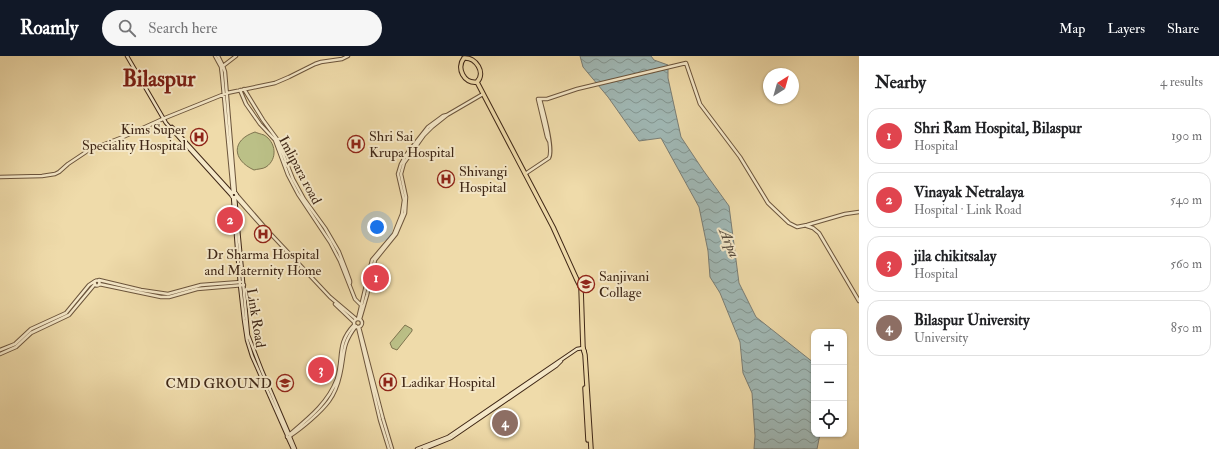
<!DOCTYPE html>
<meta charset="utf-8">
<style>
:root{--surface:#fff;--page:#f6f6f6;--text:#202124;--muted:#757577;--line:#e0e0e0;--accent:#111827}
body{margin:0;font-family:"IM FELL Double Pica",serif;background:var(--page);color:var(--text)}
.controls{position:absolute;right:12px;bottom:12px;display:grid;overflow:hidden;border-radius:8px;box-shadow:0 1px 3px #0004}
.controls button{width:36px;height:36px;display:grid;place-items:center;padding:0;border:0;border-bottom:1px solid var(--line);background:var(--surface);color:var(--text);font:20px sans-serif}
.compass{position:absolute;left:763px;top:12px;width:36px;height:36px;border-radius:50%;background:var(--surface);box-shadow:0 1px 3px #0004;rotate:37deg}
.you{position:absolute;left:377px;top:171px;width:14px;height:14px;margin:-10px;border:3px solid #fff;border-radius:50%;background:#1a73e8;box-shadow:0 0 0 6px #1a73e833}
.badge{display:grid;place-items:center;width:26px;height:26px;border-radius:50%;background:var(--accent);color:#fff;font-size:13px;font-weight:700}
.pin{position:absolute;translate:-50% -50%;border:2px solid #fff;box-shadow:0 1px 4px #0006}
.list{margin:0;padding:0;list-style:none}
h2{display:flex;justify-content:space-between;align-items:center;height:52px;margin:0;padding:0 16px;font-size:17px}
h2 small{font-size:13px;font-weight:400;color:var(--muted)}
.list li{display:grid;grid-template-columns:26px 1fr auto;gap:12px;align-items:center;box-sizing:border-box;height:56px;margin:0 8px 8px;padding:0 8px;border:1px solid var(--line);border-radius:12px}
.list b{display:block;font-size:15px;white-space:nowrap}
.list p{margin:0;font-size:13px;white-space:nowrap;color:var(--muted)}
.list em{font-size:13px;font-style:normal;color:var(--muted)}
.icon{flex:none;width:22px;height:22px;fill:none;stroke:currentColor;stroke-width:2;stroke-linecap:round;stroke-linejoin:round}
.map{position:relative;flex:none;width:859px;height:393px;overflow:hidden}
header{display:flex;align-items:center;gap:24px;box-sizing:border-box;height:56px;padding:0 20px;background:var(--accent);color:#fff}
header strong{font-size:19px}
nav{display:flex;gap:22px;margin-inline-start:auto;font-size:14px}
.search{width:280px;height:36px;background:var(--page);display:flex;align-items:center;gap:10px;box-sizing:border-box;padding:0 14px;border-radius:22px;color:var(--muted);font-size:15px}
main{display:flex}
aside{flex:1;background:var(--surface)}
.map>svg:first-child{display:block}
.green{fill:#bbc087;stroke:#7e744f}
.water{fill:url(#water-waves);stroke:#7a7e76}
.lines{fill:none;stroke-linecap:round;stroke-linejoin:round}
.tertiary-casing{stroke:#6c553c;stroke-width:4.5}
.secondary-casing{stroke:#402817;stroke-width:4.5}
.primary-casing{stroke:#402817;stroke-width:5.5}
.trunk-casing{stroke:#402817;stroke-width:5.5}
.tertiary{stroke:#f5e8c8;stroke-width:2.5}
.secondary{stroke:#f5e8c8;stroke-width:2.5}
.primary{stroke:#efdbaa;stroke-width:3.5}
.trunk{stroke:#efdbaa;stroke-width:3.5}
.labels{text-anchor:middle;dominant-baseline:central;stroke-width:4;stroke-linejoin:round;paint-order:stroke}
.poi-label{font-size:14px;fill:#402817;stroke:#f5e8c8;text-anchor:start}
.street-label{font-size:14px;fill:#402817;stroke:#f5e8c8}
.water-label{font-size:15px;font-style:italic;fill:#584c3e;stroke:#f5e8c8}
.town-label{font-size:22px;font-weight:bold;fill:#7a1f14;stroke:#f5e8c8}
</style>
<header>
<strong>Roamly</strong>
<div class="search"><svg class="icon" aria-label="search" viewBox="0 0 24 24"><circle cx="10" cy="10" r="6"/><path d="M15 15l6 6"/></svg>Search here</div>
<nav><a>Map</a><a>Layers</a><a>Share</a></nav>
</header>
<main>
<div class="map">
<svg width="859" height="393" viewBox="0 0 859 393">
<defs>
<pattern id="water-waves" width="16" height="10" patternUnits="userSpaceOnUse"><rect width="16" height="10" fill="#a0b8b5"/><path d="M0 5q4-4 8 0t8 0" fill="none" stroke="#849692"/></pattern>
</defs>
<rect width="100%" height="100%" fill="#efdbaa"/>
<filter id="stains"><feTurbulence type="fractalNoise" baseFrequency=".005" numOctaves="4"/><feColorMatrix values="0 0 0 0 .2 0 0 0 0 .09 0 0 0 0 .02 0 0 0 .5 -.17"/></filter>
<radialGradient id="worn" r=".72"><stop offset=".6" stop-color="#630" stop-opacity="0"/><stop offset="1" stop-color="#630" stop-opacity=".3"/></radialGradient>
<path class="green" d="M 255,76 C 257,77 261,78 264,79 C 276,86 278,103 266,111 C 263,113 257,113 254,114 C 232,104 231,84 255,76 Z
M 405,269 L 412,273 L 412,275 L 397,294 L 392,292 L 390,287 Z"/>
<path class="water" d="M 580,0 L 651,0 L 654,4 L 668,9 L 668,22 L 681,81 L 703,114 L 729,150 L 739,227 L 756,261 L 814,307 L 814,378 L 820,378 L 817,393 L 754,393 L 755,380 L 752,337 L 743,317 L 740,286 L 720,237 L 710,221 L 708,195 L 699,151 L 661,82 L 639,85 L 608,41 L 583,11 Z"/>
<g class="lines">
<g class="tertiary-casing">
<path id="tertiary" d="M 215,0 L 221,11 L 222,19 L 233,137
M 218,0 L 223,10 L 225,16 L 235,137
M 223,10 L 236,0
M 244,33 L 263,64 L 277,83 L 293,123 L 304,143 L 325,172 L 339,196 L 346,214 L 350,225 L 350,227
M 240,34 L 246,48 L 260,68 L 275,84 L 288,119 L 298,138 L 330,186 L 340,205 L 355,243 L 363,251
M 549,85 L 547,81 L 538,43 L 547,43 L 577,33 L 686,7 L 700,48 L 740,101 L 768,147 L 789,167 L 797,171 L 807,169 L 845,158 L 859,156
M 525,118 L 549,102 C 554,93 543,55 540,43
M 0,121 L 42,120 L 55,118 L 59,116 L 68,108 L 89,94 L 123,81 L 165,62 L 227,37 L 275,27 L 289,21 L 315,8 L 321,6 L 342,3 L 348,0
M 236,138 L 268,175 L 330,241 L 356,263
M 236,141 L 262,170
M 807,170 L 813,172 L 819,177 L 859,245
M 99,224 L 141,234 L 168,238 L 201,229 L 241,226
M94.5 227a2.5 2.5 0 1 1 5 0a2.5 2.5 0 1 1-5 0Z
M 99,228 L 161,241 L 169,241 L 197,233 L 244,229
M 335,248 L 354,266
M 358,263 L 372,204 L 394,178 L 402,158 L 404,144 L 398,118 L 401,108 L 406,99 L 428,71 L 443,60 L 447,59
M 360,263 L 367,239 L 375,204 L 396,178 L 405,157 L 406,141 L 401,118 L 404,107 L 424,79 L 432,71 L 447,59 L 483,38
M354 267a4 4 0 1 1 8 0a4 4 0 1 1-8 0Z
M 358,271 L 380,364 L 389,393
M 359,271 L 383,363 L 392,393
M 0,294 L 15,288 L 31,273 L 66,257 L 89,229 L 95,225
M 0,298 L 16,291 L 31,277 L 69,259 L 95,228
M 290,378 C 309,362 328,347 337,323 C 344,301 336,288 354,269
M 290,380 C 302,372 321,356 329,345 C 334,338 338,328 340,319 C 345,298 341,289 356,270"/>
</g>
<g class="secondary-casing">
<path id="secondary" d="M 127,0 L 166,67 L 232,140
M 172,71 L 232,137
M231.5 139a2.5 2.5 0 1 1 5 0a2.5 2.5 0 1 1-5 0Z
M 233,141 L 240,229 L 244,264 L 247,284 L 252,300 L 287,379
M 235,141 L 248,279 L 262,315 L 289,378
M 287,378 L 290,378 L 290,381 L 287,381 Z
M 290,381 L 295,393
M 288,382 L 293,393
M 417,393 L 448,381 L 577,293 L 583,292
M 424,393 L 451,382 L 556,310 L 561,305"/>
</g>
<g class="primary-casing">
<path id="primary" d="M 464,2 C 456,12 464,28 477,26
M 464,2 C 476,1 486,17 477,26
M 477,26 L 553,171 L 577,224 L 581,232 L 583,292
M 584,295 L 585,299 L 591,393
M 585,332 L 588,384"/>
</g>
<g class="trunk-casing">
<path id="trunk" d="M 583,292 L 584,295"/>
</g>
<use href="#tertiary" class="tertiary"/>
<use href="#secondary" class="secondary"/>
<use href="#primary" class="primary"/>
<use href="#trunk" class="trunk"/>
</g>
<defs>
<g id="hospital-ring" transform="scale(0.9)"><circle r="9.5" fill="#f5e8c8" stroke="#8f2418" stroke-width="1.5"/><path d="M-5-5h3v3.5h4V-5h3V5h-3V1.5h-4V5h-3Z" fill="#8f2418"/></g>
<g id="university-ring" transform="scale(0.9)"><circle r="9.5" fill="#f5e8c8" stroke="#8f2418" stroke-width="1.5"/><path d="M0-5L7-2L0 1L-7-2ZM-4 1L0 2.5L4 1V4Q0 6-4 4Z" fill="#8f2418"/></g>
</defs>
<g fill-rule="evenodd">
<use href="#hospital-ring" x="199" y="81"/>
<use href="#hospital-ring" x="356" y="88"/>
<use href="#hospital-ring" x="446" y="123"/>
<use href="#hospital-ring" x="263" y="178"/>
<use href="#university-ring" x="586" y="228"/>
<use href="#hospital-ring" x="388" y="326"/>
<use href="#university-ring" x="285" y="327"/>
</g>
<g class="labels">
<g class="poi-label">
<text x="186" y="73" text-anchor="end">Kims Super<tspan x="186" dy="16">Speciality Hospital</tspan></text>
<text x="369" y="80">Shri Sai<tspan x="369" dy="16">Krupa Hospital</tspan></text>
<text x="459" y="115">Shivangi<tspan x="459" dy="16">Hospital</tspan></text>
<text x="263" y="198" text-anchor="middle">Dr Sharma Hospital<tspan x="263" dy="16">and Maternity Home</tspan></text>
<text x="599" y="220">Sanjivani<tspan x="599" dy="16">Collage</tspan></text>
<text x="401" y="326">Ladikar Hospital</text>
<text x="272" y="327" text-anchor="end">CMD GROUND</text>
</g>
<g class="street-label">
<text transform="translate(300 114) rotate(62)">Imlipara road</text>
<text transform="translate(256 262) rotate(81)">Link Road</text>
</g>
<g class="water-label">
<text transform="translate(729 187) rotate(67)">Arpa</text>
</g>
<g class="town-label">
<text x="159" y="23">Bilaspur</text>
</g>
</g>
<rect width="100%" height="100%" filter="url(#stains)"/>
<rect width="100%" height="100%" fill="url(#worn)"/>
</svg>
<div class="controls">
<button>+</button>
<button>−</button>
<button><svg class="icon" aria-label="locate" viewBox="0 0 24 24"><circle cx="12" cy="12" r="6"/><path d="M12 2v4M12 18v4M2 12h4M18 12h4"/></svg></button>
</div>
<svg class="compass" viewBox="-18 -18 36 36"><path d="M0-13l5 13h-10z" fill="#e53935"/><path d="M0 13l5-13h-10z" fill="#757577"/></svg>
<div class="you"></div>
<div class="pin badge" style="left:376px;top:222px;background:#e0444e">1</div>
<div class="pin badge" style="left:230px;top:164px;background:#e0444e">2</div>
<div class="pin badge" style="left:321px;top:314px;background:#e0444e">3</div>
<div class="pin badge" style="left:505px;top:367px;background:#8d6e63">4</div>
</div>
<aside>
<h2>Nearby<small>4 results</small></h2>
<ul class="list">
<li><span class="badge" style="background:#e0444e">1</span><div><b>Shri Ram Hospital, Bilaspur</b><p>Hospital</p></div><em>190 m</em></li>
<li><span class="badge" style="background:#e0444e">2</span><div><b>Vinayak Netralaya</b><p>Hospital · Link Road</p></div><em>540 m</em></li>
<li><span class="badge" style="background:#e0444e">3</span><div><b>jila chikitsalay</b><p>Hospital</p></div><em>560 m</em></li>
<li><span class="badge" style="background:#8d6e63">4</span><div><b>Bilaspur University</b><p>University</p></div><em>850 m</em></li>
</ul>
</aside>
</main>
